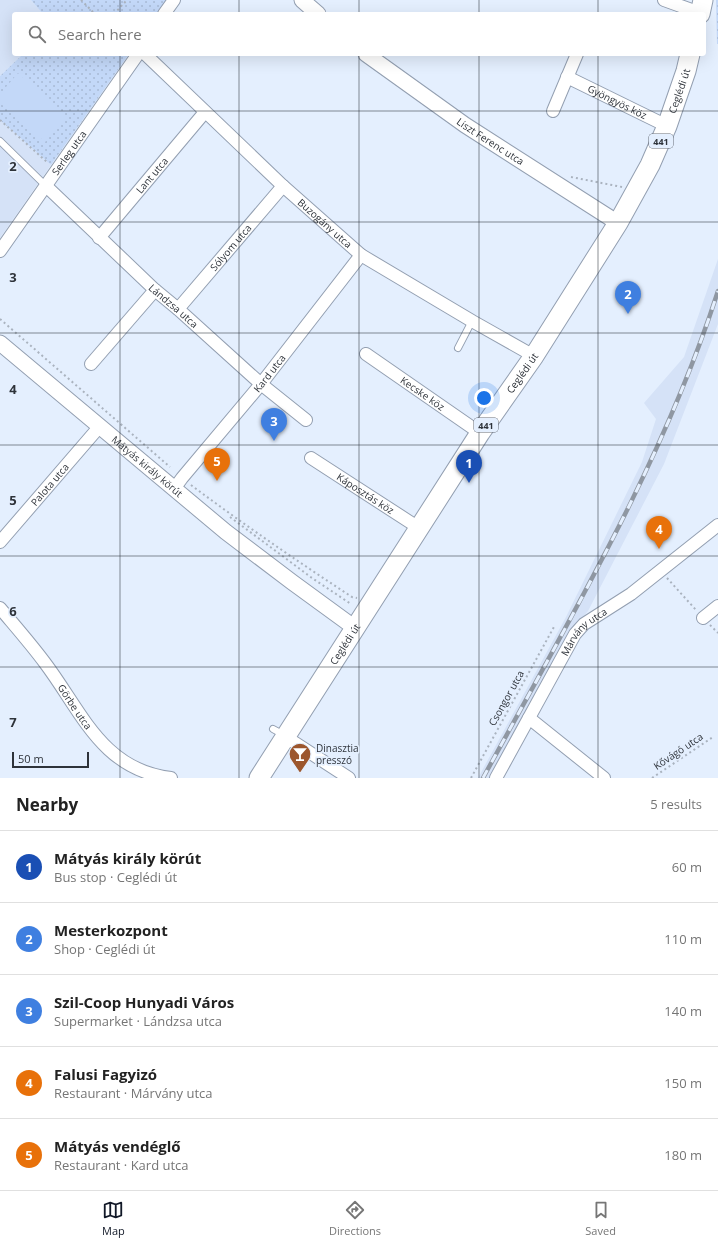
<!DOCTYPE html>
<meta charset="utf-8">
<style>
:root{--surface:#fff;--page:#f2f2f2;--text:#222;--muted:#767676;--line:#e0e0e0;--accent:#111827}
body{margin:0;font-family:"Open Sans",sans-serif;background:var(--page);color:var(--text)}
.scale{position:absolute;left:12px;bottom:10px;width:77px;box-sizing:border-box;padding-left:4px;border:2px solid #2e333a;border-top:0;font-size:11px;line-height:14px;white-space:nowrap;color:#2e333a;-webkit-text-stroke:3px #e4effe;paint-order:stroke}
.you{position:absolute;left:484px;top:398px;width:14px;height:14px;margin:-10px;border:3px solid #fff;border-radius:50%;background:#1a73e8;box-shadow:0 0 0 6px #1a73e833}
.badge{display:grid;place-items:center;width:26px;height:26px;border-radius:50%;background:var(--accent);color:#fff;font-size:13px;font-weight:700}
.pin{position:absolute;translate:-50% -33px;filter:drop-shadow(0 1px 2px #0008)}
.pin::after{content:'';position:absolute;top:21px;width:14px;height:12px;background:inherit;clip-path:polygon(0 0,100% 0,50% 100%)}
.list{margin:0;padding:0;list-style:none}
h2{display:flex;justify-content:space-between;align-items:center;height:52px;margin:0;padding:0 16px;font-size:17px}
h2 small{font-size:13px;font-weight:400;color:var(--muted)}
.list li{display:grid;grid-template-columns:26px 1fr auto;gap:12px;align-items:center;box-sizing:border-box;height:72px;padding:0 16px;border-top:1px solid var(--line)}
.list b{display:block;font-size:15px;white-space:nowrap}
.list p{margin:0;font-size:13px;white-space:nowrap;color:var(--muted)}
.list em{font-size:13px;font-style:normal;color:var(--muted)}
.icon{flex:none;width:22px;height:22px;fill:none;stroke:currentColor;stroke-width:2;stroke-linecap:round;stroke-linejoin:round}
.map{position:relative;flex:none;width:718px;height:778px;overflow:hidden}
.search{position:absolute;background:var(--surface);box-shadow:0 4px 16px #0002;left:12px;right:12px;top:12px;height:44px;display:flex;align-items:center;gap:10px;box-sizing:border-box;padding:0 14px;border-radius:4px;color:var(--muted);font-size:15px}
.sheet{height:412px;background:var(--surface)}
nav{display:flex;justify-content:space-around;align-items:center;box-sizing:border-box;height:56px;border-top:1px solid var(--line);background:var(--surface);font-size:11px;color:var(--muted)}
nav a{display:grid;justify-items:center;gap:2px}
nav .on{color:var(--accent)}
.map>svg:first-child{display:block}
.built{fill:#d5e2f7}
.green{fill:url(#green-dots)}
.pitch{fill:#c3d8f8}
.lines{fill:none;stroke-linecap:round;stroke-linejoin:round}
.service-casing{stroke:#939fb1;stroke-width:8}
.minor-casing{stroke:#939fb1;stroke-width:14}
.tertiary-casing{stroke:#939fb1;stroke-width:17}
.primary-casing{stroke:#939fb1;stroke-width:21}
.path{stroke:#aab3bf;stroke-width:2;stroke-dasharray:2 3;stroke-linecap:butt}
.service{stroke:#fff;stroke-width:6}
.minor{stroke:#fff;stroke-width:12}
.tertiary{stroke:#fff;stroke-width:15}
.primary{stroke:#fff;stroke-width:19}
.rail-casing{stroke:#8f97a2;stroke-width:4.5}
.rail{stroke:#e4effe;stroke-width:3;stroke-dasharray:9;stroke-linecap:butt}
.grid{fill:none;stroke:#2e333a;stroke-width:1;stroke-opacity:0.55}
.labels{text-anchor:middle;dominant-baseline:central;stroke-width:3.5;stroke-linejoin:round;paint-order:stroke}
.shield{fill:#e4effe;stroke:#656b75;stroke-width:1}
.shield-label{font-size:9px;font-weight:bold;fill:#2e333a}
.street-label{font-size:10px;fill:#2e333a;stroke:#e4effe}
.poi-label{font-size:10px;fill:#2e333a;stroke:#e4effe;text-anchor:start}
.grid-label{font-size:13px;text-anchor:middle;font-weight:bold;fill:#2e333a;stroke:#e4effe;stroke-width:3.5;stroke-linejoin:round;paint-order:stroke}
</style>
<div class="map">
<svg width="718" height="778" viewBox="0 0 718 778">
<defs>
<pattern id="green-dots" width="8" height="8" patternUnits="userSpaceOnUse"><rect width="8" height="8" fill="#c3d8f8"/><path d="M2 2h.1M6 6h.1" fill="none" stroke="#a8bad5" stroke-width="1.8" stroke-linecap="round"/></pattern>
</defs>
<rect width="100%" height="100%" fill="#e4effe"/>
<path class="built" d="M 0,0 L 31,0 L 43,14 L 14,14 L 14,54 L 23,54 L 0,76 Z
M 0,120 L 51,165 L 0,238 Z
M 718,259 L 718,324 L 664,464 L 588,611 L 569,633 L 489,778 L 478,778 L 566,617 L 642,462 L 656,419 L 644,403 L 684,357 Z"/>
<path class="green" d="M 31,0 L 167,0 L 157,14 L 43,14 Z
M 716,0 L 718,0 L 718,44 L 717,44 Z
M 23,54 L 129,54 L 51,165 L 0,120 L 0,76 Z"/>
<path class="pitch" d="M 18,73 L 67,117 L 45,142 L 0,103 L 0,94 Z"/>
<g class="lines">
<g class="service-casing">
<path id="service" d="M 0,141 L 46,186
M 458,348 L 472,321
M 273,729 L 284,735"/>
</g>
<g class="minor-casing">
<g id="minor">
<path d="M 664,0 L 700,13"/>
<path d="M 164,14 L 174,0"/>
<path id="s1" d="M 145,54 L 283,186 L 361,255 L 472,321 L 534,356"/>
<path id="s2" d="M 567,77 L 667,126"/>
<path d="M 553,111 L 577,54"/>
<path id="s3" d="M 46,186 L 155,290 L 178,309 L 261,384 L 306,420"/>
<path id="s4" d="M 99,238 L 205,112"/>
<path id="s5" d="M 0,251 L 138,54"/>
<path id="s6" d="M 178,309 L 283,186"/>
<path id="s7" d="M 366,354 L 480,433"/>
<path d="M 91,364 L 155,290"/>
<path id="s8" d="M 311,458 L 419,528"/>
<path id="s9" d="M 174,489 L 182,478 L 261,384 L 361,255"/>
<path id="s10" d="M 0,542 L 100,426"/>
<path id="s11" d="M 0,608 C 15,626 31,644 45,663 C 82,712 102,770 171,778"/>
<path d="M 703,618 L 718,606"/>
<path d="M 529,718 L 604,778"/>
<path d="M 286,737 L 349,778"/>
<path id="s12" d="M 496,778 L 575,634 L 584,624 L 631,594 L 718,525"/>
</g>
</g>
<g class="tertiary-casing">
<g id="tertiary">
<path d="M 302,0 L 318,14"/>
<path id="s13" d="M 366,54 L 465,125 L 618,223"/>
<path id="s14" d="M 0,343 L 226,532 L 292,582 L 355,628"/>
</g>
</g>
<g class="primary-casing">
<g id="primary">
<path d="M 700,14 L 703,0"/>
<path id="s15" d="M 259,778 L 480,433 L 534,356 L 618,223 L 650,165 L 667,126 L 686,71 L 690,54"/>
</g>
</g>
<path class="path" d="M 81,0 L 95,14
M 114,14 L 126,1
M 0,120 L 48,163
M 571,177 L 622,187
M 0,319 L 170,467
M 191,485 C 243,524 297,561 352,597 L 357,598
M 230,517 L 312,578 L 351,604
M 667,578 L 696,610
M 710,625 L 718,633
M 471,778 L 555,625
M 652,778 L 713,737"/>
<use href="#service" class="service"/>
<use href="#minor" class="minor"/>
<use href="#tertiary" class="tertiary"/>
<use href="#primary" class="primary"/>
<g class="rail-casing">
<path id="rail" d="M 483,778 C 569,620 663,463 718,291"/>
</g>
<use href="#rail" class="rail"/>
</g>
<path class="grid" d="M 120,0 L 120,14M 239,0 L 239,14M 359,0 L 359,14M 479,0 L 479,14M 598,0 L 598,14M 120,54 L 120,778M 239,54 L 239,778M 359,54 L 359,778M 479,54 L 479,778M 598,54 L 598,778M 0,111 L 718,111M 0,222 L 718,222M 0,333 L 718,333M 0,445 L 718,445M 0,556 L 718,556M 0,667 L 718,667"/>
<defs>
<g id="bar-pin" transform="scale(1.15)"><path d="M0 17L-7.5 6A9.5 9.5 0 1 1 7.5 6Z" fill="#9c562d" stroke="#e4effe"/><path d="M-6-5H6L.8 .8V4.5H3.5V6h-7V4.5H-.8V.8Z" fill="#fff"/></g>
</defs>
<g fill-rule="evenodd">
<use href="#bar-pin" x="300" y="754"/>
</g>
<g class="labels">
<g class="shield">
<rect x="649" y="134" width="24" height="14" rx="3"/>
<rect x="474" y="418" width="24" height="14" rx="3"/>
</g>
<g class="shield-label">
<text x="661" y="141">441</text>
<text x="486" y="425">441</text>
</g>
<g class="street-label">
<text stroke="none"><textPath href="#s15" startOffset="807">Ceglédi út</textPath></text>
<text stroke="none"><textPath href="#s2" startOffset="56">Gyöngyös köz</textPath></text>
<text stroke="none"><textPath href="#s13" startOffset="152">Liszt Ferenc utca</textPath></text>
<text stroke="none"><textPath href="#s5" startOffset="120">Serleg utca</textPath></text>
<text stroke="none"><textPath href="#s4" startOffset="82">Lant utca</textPath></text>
<text stroke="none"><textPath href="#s1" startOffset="247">Buzogány utca</textPath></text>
<text stroke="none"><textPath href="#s6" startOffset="81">Sólyom utca</textPath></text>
<text stroke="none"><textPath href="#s3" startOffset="175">Lándzsa utca</textPath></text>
<text stroke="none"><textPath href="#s9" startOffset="150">Kard utca</textPath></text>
<text stroke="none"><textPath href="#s15" startOffset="483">Ceglédi út</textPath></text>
<text stroke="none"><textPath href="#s7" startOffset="69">Kecske köz</textPath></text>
<text stroke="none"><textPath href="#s14" startOffset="192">Mátyás király körút</textPath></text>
<text stroke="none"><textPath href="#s10" startOffset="76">Palota utca</textPath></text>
<text stroke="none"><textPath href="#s8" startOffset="65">Káposztás köz</textPath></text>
<text stroke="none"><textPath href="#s12" startOffset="172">Márvány utca</textPath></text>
<text stroke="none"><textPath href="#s15" startOffset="159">Ceglédi út</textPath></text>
<text transform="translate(506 698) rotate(-61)">Csongor utca</text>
<text stroke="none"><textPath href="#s11" startOffset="124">Görbe utca</textPath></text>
<text transform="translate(678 751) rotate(-34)">Kővágó utca</text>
</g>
<g class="poi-label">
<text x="316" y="748">Dinasztia<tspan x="316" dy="12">presszó</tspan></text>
</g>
</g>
<g class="grid-label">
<text x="13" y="171">2</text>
<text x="13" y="282">3</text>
<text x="13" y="394">4</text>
<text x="13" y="505">5</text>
<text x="13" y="616">6</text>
<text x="13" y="727">7</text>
</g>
</svg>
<div class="scale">50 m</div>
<div class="you"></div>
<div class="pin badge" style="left:469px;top:483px;background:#1a4fb4">1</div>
<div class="pin badge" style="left:628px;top:314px;background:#3f7fe0">2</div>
<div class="pin badge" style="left:274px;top:441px;background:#3f7fe0">3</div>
<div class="pin badge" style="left:659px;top:549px;background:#e8710a">4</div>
<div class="pin badge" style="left:217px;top:481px;background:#e8710a">5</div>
<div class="search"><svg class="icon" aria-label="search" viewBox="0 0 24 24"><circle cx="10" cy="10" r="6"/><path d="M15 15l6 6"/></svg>Search here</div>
</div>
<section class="sheet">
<h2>Nearby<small>5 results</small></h2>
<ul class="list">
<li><span class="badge" style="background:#1a4fb4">1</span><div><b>Mátyás király körút</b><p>Bus stop · Ceglédi út</p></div><em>60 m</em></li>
<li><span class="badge" style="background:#3f7fe0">2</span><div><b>Mesterkozpont</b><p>Shop · Ceglédi út</p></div><em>110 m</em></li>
<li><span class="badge" style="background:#3f7fe0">3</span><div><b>Szil-Coop Hunyadi Város</b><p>Supermarket · Lándzsa utca</p></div><em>140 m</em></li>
<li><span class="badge" style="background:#e8710a">4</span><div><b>Falusi Fagyizó</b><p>Restaurant · Márvány utca</p></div><em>150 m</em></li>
<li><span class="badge" style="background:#e8710a">5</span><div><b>Mátyás vendéglő</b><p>Restaurant · Kard utca</p></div><em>180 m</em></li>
</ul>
</section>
<nav>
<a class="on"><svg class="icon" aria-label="map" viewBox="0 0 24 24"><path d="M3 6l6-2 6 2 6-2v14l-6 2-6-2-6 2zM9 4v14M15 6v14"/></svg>Map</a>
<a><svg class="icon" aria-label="directions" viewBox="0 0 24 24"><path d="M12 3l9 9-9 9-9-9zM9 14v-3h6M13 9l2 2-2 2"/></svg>Directions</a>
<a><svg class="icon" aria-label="saved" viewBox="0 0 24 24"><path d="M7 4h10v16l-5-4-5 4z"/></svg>Saved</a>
</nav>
